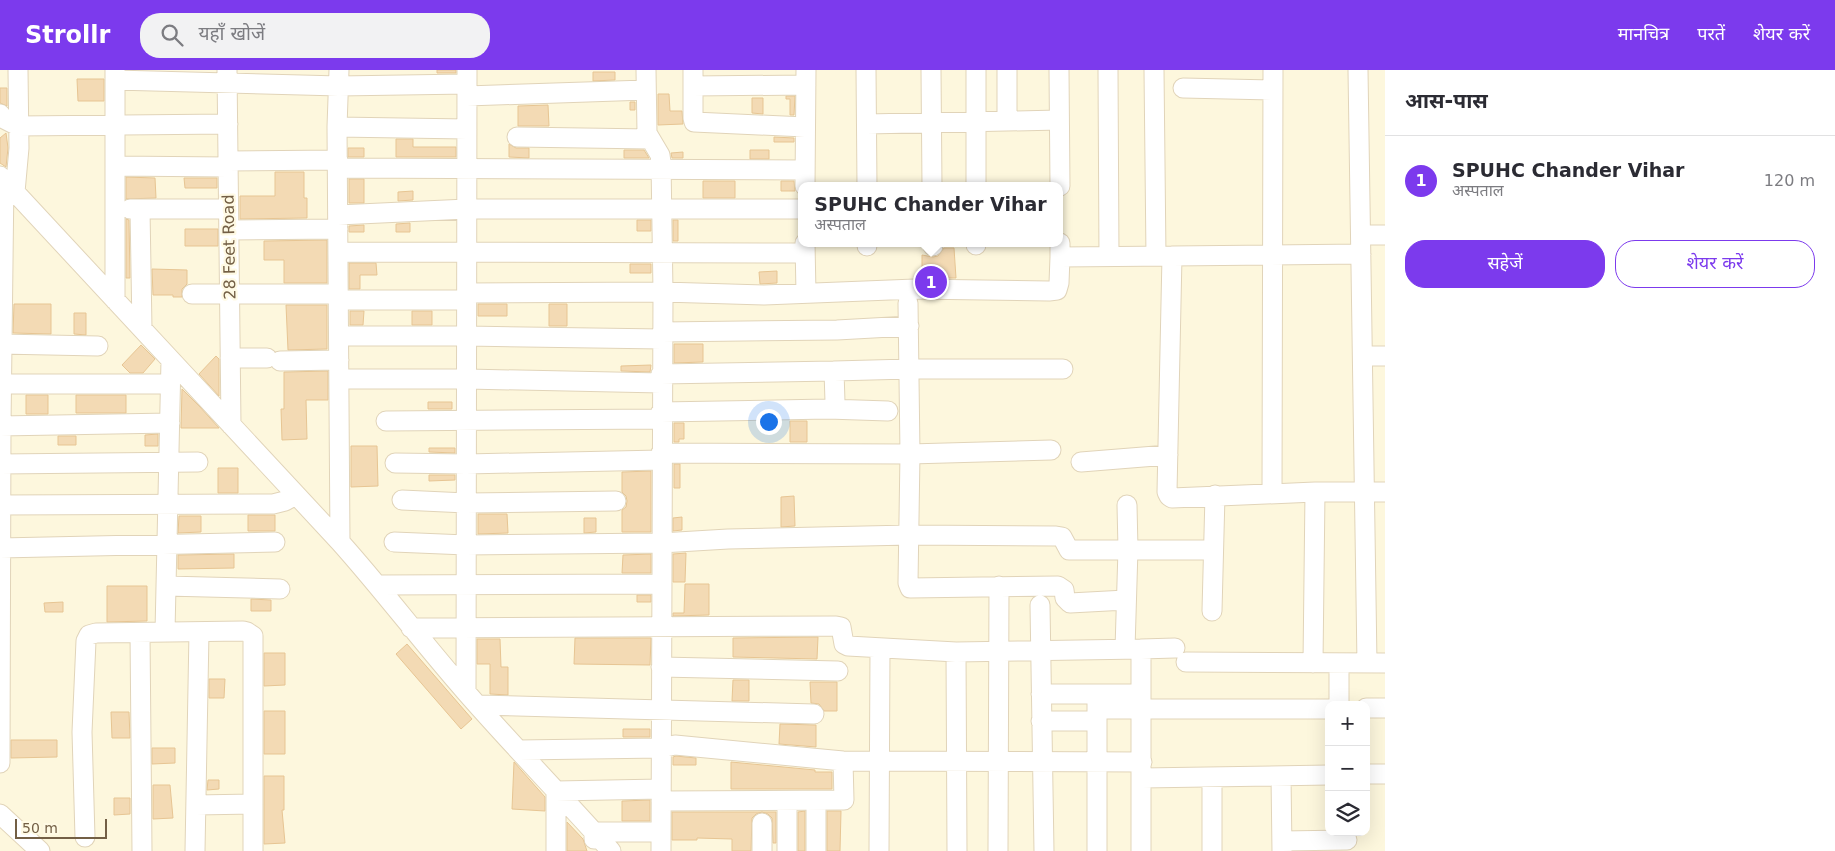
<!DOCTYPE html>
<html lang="hi">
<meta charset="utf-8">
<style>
:root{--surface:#fff;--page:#f2f2f3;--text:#2b2b33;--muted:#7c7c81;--line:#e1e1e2;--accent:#7c3aed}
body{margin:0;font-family:"DejaVu Sans","Noto Sans Devanagari",sans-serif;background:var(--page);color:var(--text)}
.controls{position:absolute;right:15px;bottom:15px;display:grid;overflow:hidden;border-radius:10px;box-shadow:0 5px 20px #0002}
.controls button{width:45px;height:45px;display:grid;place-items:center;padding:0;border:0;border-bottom:1px solid var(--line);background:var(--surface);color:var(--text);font:25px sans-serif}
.scale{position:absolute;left:15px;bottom:12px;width:92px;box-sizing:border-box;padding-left:5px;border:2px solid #735f45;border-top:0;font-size:14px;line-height:18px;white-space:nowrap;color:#735f45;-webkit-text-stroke:4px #fffae4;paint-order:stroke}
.you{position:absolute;left:768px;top:351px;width:18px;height:18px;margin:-12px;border:4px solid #fff;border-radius:50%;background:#1a73e8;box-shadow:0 0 0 8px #1a73e833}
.badge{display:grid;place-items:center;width:32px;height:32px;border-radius:50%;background:var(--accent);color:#fff;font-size:16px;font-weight:700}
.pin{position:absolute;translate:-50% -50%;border:2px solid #fff;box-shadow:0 1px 5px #0006}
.popup{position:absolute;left:798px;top:112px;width:265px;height:65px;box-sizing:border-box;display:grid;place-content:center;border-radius:10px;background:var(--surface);filter:drop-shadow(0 1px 4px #0005);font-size:16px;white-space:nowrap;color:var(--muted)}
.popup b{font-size:19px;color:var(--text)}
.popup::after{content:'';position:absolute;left:50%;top:100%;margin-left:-10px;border:10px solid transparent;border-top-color:var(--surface)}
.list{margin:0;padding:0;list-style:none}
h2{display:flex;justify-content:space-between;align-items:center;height:65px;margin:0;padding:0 20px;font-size:21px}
h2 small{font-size:16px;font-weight:400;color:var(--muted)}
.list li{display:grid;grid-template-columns:32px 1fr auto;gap:15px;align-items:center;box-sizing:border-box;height:90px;padding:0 20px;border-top:1px solid var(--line)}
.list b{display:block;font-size:19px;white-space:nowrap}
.list p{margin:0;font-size:16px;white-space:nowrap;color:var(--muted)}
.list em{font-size:16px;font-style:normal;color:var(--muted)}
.actions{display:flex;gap:10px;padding:15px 20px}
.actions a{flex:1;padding:11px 0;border:1px solid var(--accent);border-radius:20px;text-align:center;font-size:18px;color:var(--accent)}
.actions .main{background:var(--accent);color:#fff}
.icon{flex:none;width:28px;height:28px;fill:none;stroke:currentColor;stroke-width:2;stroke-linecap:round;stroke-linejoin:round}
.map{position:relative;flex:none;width:1385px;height:781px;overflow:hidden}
header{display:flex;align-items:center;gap:30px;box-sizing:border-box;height:70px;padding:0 25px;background:var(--accent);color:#fff}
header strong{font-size:24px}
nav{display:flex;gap:28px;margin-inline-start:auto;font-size:18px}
.search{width:350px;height:45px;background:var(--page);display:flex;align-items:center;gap:12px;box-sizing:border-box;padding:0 18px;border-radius:20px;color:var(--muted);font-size:19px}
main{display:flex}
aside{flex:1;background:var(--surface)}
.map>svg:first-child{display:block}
.building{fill:#f3dab4;stroke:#e7c593}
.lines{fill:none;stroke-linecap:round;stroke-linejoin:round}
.minor-casing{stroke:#e1d4b9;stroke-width:21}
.minor{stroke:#fff;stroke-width:19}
.labels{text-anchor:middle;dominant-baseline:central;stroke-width:4.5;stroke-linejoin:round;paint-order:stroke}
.street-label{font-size:16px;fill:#735f45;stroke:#fffae4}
</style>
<header>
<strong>Strollr</strong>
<div class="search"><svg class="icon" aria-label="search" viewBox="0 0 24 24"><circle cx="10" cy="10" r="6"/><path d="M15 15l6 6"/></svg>यहाँ खोजें</div>
<nav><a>मानचित्र</a><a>परतें</a><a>शेयर करें</a></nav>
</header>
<main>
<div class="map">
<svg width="1385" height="781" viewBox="0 0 1385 781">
<rect width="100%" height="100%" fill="#fdf7dd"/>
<path class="building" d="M 437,0 L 456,0 L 456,3 L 437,3 Z
M 593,2 L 615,2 L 615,10 L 593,11 Z
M 77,9 L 104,9 L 104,31 L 78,31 Z
M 0,18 L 7,18 L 7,36 L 0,33 Z
M 658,24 L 669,24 L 670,41 L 682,41 L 683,54 L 658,55 Z
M 786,26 L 795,26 L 794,45 L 790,45 L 790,29 L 786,29 Z
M 752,28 L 763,28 L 763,44 L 752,43 Z
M 630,32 L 635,32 L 635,40 L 630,40 Z
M 548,35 L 549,56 L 518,56 L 518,36 Z
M 6,63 L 8,78 L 6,97 L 0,93 L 0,68 Z
M 774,67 L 794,68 L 794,72 L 774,72 Z
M 396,69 L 413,69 L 413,77 L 456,77 L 456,87 L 396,87 Z
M 509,74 L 516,78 L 529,78 L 529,88 L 509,87 Z
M 348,78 L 364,78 L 364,87 L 348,87 Z
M 624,80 L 644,80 L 649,88 L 624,88 Z
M 750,80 L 769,80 L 769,89 L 750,89 Z
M 683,82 L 683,88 L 672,88 L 671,83 Z
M 275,102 L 304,102 L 304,128 L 307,128 L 307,148 L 240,149 L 240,126 L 275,126 Z
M 126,107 L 155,108 L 156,128 L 126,129 Z
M 184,108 L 217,108 L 217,118 L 185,118 Z
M 349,109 L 364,109 L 364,133 L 349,133 Z
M 703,111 L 735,111 L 735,128 L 703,128 Z
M 781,111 L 794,111 L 795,121 L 781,121 Z
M 413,121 L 413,130 L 398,131 L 398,122 Z
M 126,149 L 129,150 L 130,208 L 126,208 Z
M 637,150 L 651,150 L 651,161 L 637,161 Z
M 673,150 L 678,150 L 678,171 L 673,171 Z
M 410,153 L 410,162 L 396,162 L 396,154 Z
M 364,155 L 364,162 L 349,162 L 349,156 Z
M 185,159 L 218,159 L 218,176 L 185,176 Z
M 327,170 L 327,213 L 284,213 L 284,190 L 264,190 L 264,171 Z
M 944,178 L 954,178 L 956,208 L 918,208 L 917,201 L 922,201 L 922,185 L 933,187 L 938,186 Z
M 349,193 L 376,193 L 377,205 L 360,205 L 360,219 L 349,219 Z
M 630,194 L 651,194 L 651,203 L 630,203 Z
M 152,199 L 187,200 L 187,214 L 182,219 L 182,227 L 173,227 L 173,225 L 153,225 Z
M 777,201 L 777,213 L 760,214 L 759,202 Z
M 14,234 L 51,234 L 51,264 L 13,263 Z
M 478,234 L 507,234 L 507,246 L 478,246 Z
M 549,234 L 567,234 L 567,256 L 549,256 Z
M 286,235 L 327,235 L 327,279 L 288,280 Z
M 350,241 L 364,241 L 363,255 L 350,255 Z
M 412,241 L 432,241 L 432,255 L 412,255 Z
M 74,243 L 86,243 L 86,265 L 74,264 Z
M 674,274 L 703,274 L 703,292 L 674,293 Z
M 141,275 L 155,289 L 143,303 L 130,303 L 122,295 Z
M 216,286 L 219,289 L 219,326 L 199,304 Z
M 651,295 L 650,302 L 621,301 L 621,296 Z
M 328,301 L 328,330 L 306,330 L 307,369 L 282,370 L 281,339 L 284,339 L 284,302 Z
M 182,319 L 200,337 L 219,358 L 181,358 Z
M 26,325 L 48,325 L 48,344 L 26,344 Z
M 76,325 L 126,325 L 126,343 L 76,343 Z
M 428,332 L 452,332 L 452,339 L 428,339 Z
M 790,351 L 807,351 L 807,372 L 790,372 Z
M 674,353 L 684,353 L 684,369 L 679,369 L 679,372 L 674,372 Z
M 158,364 L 158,376 L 145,376 L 145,365 Z
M 58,366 L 76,366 L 76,375 L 58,375 Z
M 351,376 L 377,376 L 378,416 L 351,417 Z
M 429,378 L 455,378 L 455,383 L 429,382 Z
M 674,394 L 680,394 L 680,418 L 674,418 Z
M 218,398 L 238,398 L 238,423 L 218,423 Z
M 651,401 L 651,462 L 622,462 L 622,440 L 626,437 L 627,431 L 626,426 L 622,422 L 622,402 Z
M 429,405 L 455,405 L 455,410 L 429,411 Z
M 794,426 L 795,456 L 781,457 L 781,427 Z
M 478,444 L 507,444 L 508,463 L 478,464 Z
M 248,445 L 275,445 L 275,461 L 248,461 Z
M 179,446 L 201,446 L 201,462 L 178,463 Z
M 682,447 L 682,460 L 673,461 L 673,448 Z
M 584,448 L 596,448 L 596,462 L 584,463 Z
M 686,483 L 685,512 L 673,512 L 673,484 Z
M 234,484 L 234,498 L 178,499 L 178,485 Z
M 651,484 L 651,503 L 622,503 L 623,485 Z
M 685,514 L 709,514 L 709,545 L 673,546 L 673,543 L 684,543 Z
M 107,516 L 147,516 L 147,551 L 107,552 Z
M 637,525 L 651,525 L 651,532 L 637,532 Z
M 251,529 L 271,530 L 271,541 L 251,541 Z
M 63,532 L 63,542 L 45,542 L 44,533 Z
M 818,567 L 817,589 L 733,587 L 733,568 Z
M 575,568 L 651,568 L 650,595 L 574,594 Z
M 477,569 L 500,569 L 501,597 L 508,597 L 508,625 L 490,624 L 490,594 L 477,594 Z
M 407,574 L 472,649 L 461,659 L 396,584 Z
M 264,583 L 285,583 L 285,615 L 264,616 Z
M 209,609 L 225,609 L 224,628 L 209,628 Z
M 733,610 L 749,610 L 749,631 L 732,631 Z
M 810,612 L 837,612 L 837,641 L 824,641 L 819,634 L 811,633 Z
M 264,641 L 285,641 L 285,684 L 264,684 Z
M 111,642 L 129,642 L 130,668 L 112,668 Z
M 780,654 L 816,655 L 816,677 L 779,674 Z
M 623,659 L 650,659 L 650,667 L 623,667 Z
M 11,670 L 57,670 L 57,687 L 11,688 Z
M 152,678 L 175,678 L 175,693 L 152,694 Z
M 676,686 L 696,688 L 696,695 L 673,695 L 673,687 Z
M 514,692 L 545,727 L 545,741 L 512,739 Z
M 731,692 L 815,700 L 815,702 L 832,702 L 832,719 L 731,719 Z
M 264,706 L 284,706 L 284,740 L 282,740 L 285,773 L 264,774 Z
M 208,710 L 219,710 L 219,719 L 207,720 Z
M 153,715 L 170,715 L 173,748 L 153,749 Z
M 114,728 L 130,728 L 130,744 L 114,745 Z
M 650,730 L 650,751 L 622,751 L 622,731 Z
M 805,741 L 805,781 L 798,781 L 798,742 Z
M 827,741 L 841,741 L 840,781 L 827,781 Z
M 672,742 L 776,742 L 776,773 L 773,773 L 772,748 L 768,744 L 762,742 L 756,744 L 752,748 L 751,781 L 732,781 L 732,769 L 697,768 L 697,770 L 672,770 Z
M 567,752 L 583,769 L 587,781 L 567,781 Z"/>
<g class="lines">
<g class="minor-casing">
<path id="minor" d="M 115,0 L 115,230
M 227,0 L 231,355
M 339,0 L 337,57 L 340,472
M 646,0 L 647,63 L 660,85 L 661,92 L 663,222 L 661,781
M 693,0 L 693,48 L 694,52 L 805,57
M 866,0 L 867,116
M 931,0 L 932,116
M 1007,0 L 1007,51
M 1059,0 L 1060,116
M 1108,0 L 1109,187
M 1154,0 L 1156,186
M 1358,0 L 1367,593
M 115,10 L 339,16 L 467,14
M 693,16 L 806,15
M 1183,18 L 1273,20
M 467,26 L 646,20
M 0,44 L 4,49 L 18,56 L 228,54
M 867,54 L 1059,50
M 337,57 L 467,59
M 517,67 L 650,69
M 228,91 L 338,90
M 115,96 L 228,97
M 338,98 L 805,100
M 0,106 L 340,472 C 383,520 422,572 465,621 C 512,675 563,727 611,781
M 805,116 L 806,0
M 976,116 L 976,0
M 15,122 L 19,78 L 18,0
M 130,139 L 228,139
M 140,139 L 142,259
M 338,145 L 467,139 L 802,139
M 229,160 L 338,159
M 1361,165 L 1385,165
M 805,173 L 806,223
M 867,173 L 867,176
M 933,173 L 933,176
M 1060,173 L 1060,187 L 1172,186 L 1167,422 L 1169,426 L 1172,428 L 1315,422 L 1385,422
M 976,175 L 976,173
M 338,182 L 805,183
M 1172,186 L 1361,184
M 467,223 L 663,222 L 764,225 L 915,219 L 1049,221 L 1057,220 L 1059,213 L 1060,187
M 192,224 L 338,224
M 338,230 L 467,230
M 908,233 L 910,384 L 908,513 L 910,518 L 1058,516 L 1064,520 L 1065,528 L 1070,533 L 1126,530
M 662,262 L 837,260 L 909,256
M 339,266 L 467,266 L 662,269
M 0,274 L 98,276
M 1363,286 L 1385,286
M 230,288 L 267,288
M 280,291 L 339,290
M 661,304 L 834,301
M 339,309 L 467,309 L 661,313
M 0,314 L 170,314
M 828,339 L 888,341
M 661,342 L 828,339 L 833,337 L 835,332 L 834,301 L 909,299 L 1063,299
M 386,351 L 661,349
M 0,356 L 170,353
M 661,383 L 910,384 L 1051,380
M 1081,392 L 1168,385
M 395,393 L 466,394 L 661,390
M 0,394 L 198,392
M 1272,423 L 1273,0
M 402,430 L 466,433 L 616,431
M 0,435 L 273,434 L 285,431 L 296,425
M 394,472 L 466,475 L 661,473 L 728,469 L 910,465 L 1056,466 L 1062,467 L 1069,480 L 1213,480
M 0,478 L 275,472
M 379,515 L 661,514
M 166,516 L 280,519
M 1040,535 L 1044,781
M 1212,541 L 1215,425
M 411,558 L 836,556 L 841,557 L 844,574 L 848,576 L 956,582
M 165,562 L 171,290
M 140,563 L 142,781
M 1125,579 L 1128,479 L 1127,435
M 1141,579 L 1175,578
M 1186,592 L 1385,593
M 1313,593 L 1315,422
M 1339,593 L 1339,635
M 661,597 L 838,601
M 466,622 L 467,0
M 1041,624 L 1141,624
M 478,635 L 814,644
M 1366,638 L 1385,638
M 1097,639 L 1329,639
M 1041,651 L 1097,651
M 519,680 L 661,678 L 675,675 L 843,691 L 1142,692
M 0,693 L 1,356 L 4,110
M 1366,704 L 1385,704
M 1281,706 L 1282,781
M 1142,708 L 1329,705
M 556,721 L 661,719
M 556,721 L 556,781
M 661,731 L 844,730 L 843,691
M 787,731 L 787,781
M 816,731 L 816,781
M 196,735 L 253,734
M 0,744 L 40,781
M 85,767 L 82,662 L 86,571 L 89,565 L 96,563 L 243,561 L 247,562 L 253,566 L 253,781
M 594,769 L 594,762 L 661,762
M 1282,771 L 1347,770
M 195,781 L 199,562
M 762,781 L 762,753
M 879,781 L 880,579
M 957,781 L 956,582 L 1141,579 L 1141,781
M 998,781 L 999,516
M 1097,781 L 1097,624
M 1212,781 L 1212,707"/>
</g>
<use href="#minor" class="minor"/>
</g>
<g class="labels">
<g class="street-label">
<text transform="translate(229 177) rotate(-91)">28 Feet Road</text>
</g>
</g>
</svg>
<div class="controls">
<button>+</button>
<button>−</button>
<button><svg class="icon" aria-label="layers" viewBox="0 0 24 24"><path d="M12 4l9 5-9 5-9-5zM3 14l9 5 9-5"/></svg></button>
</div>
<div class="scale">50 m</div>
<div class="you"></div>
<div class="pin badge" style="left:931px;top:212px">1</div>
<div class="popup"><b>SPUHC Chander Vihar</b>अस्पताल</div>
</div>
<aside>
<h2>आस-पास<small></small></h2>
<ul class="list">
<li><span class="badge">1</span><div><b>SPUHC Chander Vihar</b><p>अस्पताल</p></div><em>120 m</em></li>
</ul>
<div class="actions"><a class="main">सहेजें</a><a>शेयर करें</a></div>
</aside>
</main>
